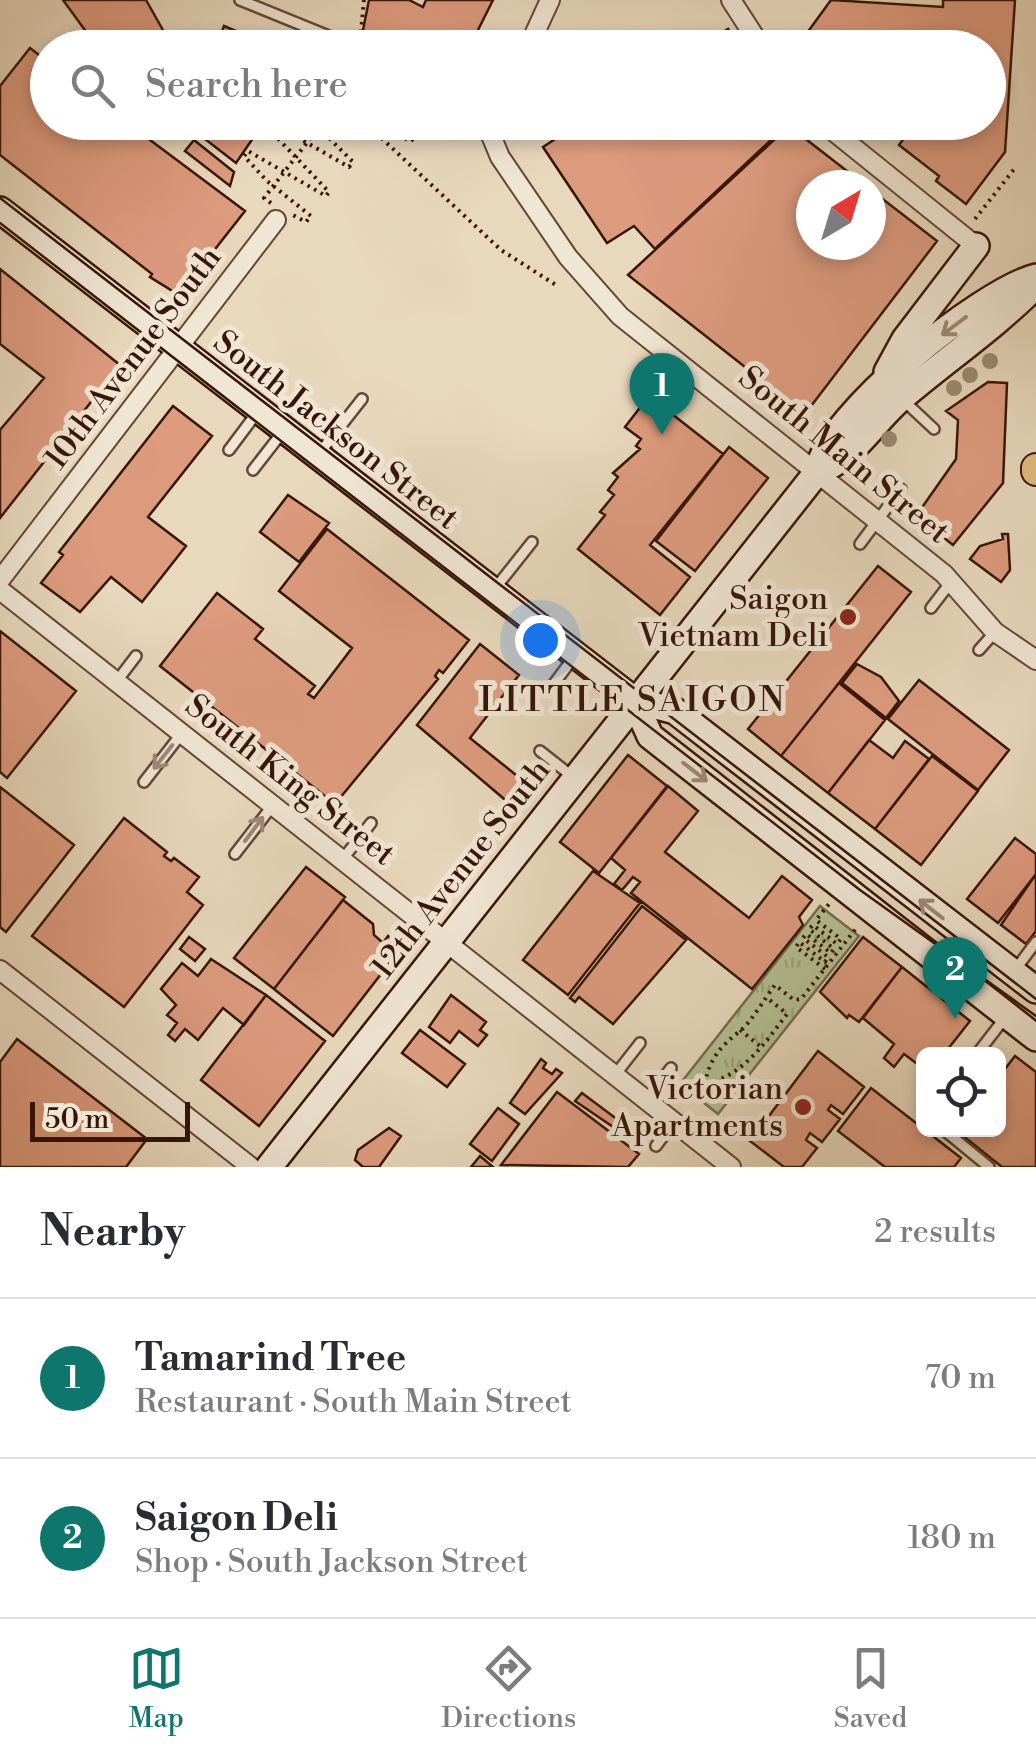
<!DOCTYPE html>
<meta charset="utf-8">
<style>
:root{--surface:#fff;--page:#f2f2f3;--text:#2b2b33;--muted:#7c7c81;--line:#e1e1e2;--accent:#0f766e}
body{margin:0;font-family:"Libre Bodoni",serif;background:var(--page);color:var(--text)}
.controls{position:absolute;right:30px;bottom:30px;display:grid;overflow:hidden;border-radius:15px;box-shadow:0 5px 15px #0003}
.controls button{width:90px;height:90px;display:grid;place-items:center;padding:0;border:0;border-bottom:2px solid var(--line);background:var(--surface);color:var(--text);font:50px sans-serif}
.compass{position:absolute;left:796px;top:170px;width:90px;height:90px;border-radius:50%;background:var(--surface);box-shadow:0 5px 15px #0003;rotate:38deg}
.scale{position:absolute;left:30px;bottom:25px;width:160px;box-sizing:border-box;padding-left:10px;border:5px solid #371507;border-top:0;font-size:28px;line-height:35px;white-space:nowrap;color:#371507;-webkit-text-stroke:8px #f0e6d4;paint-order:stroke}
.you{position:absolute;left:540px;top:640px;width:35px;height:35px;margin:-25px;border:8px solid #fff;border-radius:50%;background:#1a73e8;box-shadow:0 0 0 15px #1a73e833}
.badge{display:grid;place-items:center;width:65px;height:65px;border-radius:50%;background:var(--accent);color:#fff;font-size:32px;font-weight:700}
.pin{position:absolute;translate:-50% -82px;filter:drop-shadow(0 2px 5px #0008)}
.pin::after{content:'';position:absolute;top:52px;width:35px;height:30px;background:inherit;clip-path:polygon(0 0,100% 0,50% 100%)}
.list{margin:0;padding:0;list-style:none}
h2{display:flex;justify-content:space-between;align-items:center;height:130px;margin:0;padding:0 40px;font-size:42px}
h2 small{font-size:32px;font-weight:400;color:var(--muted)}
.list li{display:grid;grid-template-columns:65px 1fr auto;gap:30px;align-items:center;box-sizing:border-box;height:160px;padding:0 40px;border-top:2px solid var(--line)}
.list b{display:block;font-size:38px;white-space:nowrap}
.list p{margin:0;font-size:32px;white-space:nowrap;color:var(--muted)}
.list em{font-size:32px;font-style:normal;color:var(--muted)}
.icon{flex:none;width:55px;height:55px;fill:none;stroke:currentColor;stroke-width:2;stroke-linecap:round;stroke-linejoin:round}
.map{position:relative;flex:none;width:1036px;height:1167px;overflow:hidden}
.search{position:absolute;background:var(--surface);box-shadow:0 5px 15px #0003;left:30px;right:30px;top:30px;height:110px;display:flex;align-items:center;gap:25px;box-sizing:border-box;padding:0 35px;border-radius:55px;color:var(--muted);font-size:38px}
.sheet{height:450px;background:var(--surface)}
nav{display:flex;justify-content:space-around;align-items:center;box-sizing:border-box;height:140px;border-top:2px solid var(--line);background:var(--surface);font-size:28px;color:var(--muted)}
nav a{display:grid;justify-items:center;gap:5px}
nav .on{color:var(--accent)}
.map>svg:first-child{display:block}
.park{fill:url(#park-tufts);stroke:#756a4d;stroke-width:2.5}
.building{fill:#dd9b7e;stroke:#371507;stroke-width:2.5}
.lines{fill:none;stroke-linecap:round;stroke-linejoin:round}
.service-casing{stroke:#634634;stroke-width:14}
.minor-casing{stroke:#634634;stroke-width:22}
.secondary-casing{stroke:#371507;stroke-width:30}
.primary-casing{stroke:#371507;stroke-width:32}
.path{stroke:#371507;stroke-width:4;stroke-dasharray:2.5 5;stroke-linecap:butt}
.service{stroke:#f0e6d4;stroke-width:9}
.minor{stroke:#f0e6d4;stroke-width:18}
.secondary{stroke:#f0e6d4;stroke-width:25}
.primary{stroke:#e4bc7e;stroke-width:28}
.tram{stroke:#371507;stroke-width:2.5}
.tree{fill:#9b8970}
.oneway{stroke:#9d8878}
.poi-dot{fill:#8f2418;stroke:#f0e6d4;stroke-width:4}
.labels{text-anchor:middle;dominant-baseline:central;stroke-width:10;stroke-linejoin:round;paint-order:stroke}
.street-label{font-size:32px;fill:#371507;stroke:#f0e6d4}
.poi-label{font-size:32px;fill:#371507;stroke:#f0e6d4;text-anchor:end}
.neighbourhood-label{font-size:35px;letter-spacing:2.5px;fill:#371507;stroke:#f0e6d4}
</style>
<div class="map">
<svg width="1036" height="1167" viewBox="0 0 1036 1167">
<defs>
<pattern id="park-tufts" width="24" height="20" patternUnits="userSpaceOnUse" patternTransform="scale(2.5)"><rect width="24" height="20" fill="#b3bf93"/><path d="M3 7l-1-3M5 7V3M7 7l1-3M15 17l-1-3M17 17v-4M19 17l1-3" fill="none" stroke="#9ba37d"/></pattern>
</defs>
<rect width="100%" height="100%" fill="#e8d8bd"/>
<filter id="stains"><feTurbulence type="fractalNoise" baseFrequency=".002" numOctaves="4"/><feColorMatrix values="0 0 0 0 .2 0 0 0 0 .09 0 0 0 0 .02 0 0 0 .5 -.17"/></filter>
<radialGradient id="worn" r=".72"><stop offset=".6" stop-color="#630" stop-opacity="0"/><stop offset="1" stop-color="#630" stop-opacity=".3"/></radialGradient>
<path class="park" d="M 820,906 L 859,936 L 718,1114 L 680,1084 Z"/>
<path class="building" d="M 63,0 L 146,0 L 173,48 L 98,48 Z
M 369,0 L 409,0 L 423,7 L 426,0 L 493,0 L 471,44 L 466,41 L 463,48 L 386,48 L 381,45 L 383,40 L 363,30 Z
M 831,0 L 943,7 L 943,0 L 1015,0 L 1005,152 L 966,204 L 936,181 L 939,176 L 899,145 L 916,122 L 988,122 L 988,48 L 796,48 Z
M 224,26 L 277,48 L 216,48 Z
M 728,29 L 740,48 L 698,48 Z
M 30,48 L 48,62 L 48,122 L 126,122 L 245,211 L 179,295 L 150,277 L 152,274 L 0,155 L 0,86 Z
M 183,122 L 264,122 L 236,163 Z
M 581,122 L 789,122 L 789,123 L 655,249 L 634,226 L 607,243 L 543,147 Z
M 789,126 L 865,185 L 811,185 L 811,245 L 871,245 L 871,190 L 937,241 L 805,414 L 628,275 Z
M 194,140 L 234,172 L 230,186 L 185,151 Z
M 0,269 L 120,365 L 0,518 L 0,430 L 44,378 L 0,344 Z
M 988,382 L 1007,383 L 1003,483 L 953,545 L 916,516 L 956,459 L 958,420 L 946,411 Z
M 649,396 L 723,454 L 650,545 L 690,577 L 660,615 L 578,549 L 605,515 L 600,512 L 614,495 L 608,490 L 618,477 L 613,473 L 640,449 L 636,446 L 641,439 L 625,427 Z
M 173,406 L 212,436 L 148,517 L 186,546 L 142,602 L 111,577 L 80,612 L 41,583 L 63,555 L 59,552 Z
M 729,447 L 768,478 L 695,571 L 656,541 Z
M 288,495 L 329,523 L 299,562 L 260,532 Z
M 327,529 L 469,640 L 443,673 L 439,670 L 435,676 L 438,679 L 335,804 L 160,666 L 217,593 L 263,629 L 255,639 L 315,686 L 308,694 L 314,698 L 352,648 L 279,591 Z
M 1002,534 L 1008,534 L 1010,570 L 1001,582 L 970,559 L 980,546 L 1003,539 Z
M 878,566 L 911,592 L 781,756 L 748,729 Z
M 0,631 L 76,691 L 7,778 L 0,772 Z
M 480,644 L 519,675 L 470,738 L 526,783 L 510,804 L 417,725 Z
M 857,664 L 881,677 L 899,701 L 886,718 L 842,683 Z
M 919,680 L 1009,750 L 978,790 L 888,719 Z
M 839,683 L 885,720 L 828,793 L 781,756 Z
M 869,740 L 893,758 L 905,741 L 929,759 L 875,829 L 828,793 Z
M 628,755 L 667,786 L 599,873 L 560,842 Z
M 932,756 L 978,791 L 921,865 L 875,829 Z
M 668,786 L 698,811 L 665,852 L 749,918 L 782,876 L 812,900 L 799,917 L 803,925 L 752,989 L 631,893 L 640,882 L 633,877 L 622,890 L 614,884 L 625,870 L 611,858 Z
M 0,787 L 74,845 L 6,932 L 0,927 Z
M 124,818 L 167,852 L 164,856 L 171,861 L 174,858 L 199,877 L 187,892 L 203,905 L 124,1007 L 32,936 Z
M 1015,838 L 1036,854 L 1036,874 L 998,923 L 967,899 Z
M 306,867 L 345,897 L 274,989 L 234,958 Z
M 593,871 L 640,903 L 568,995 L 523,960 Z
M 1036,874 L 1036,931 L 1026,944 L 1001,925 Z
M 343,900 L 373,924 L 374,935 L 383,943 L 388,936 L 402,947 L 333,1036 L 274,989 Z
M 642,906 L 686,940 L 613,1024 L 579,997 L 575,1002 L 570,998 Z
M 189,937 L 205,949 L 195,961 L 180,949 Z
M 863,937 L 902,967 L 859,1022 L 849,1015 L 847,1018 L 820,992 Z
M 211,959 L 266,995 L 244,1025 L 223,1008 L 198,1040 L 185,1029 L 175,1041 L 168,1035 L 177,1023 L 167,1015 L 176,1005 L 161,989 L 182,963 L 198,976 Z
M 902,967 L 970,1021 L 944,1054 L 924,1054 L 924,1069 L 904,1054 L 894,1067 L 884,1058 L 894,1044 L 863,1018 Z
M 266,995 L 325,1041 L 259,1126 L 201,1080 Z
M 451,995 L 486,1022 L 480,1030 L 487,1035 L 478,1046 L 459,1031 L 450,1043 L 429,1027 Z
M 420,1030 L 465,1064 L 447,1087 L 402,1053 Z
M 17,1039 L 147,1139 L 126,1167 L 0,1167 L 0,1062 Z
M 818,1051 L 864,1087 L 843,1114 L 831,1105 L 828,1110 L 840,1119 L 822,1142 L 810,1133 L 806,1140 L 817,1148 L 802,1167 L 784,1167 L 750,1141 Z
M 1015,1056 L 1036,1072 L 1036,1167 L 1002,1167 L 957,1131 L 998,1130 L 998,1078 Z
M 541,1059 L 546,1063 L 543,1068 L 552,1074 L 556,1069 L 562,1073 L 525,1114 L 510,1103 Z
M 871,1088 L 961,1158 L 954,1167 L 885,1167 L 838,1131 Z
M 557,1092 L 639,1154 L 628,1167 L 501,1165 Z
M 582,1093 L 630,1129 L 625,1135 L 575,1101 Z
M 498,1108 L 519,1124 L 492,1161 L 470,1144 Z
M 389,1128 L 401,1136 L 379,1167 L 363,1167 L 355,1160 L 358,1150 Z
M 480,1156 L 493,1167 L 471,1167 Z"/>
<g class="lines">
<g class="service-casing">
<path id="service" d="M 240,0 L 358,48
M 903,400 L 934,429
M 229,450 L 256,414
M 318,455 L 362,399
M 253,470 L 281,434
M 860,544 L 901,489
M 493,591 L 532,542
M 931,608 L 951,582
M 979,650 L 995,632
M 117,681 L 136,656
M 553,685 L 574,657
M 540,751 L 573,777
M 144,782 L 182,733
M 235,854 L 273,805
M 342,860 L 371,823
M 1015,970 L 1036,942
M 977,1054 L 1004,1019
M 615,1075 L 640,1043
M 647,1100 L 671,1068
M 944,1130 L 989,1167
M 656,1146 L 674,1122"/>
</g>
<g class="minor-casing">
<path id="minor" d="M 731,0 L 762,48
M 528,48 L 550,0
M 494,122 L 490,133 L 500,157 L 568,257 L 620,316 L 944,574 L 995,632 L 1036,660
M 822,122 L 976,246
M 0,580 L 276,220
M 0,590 L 731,1167
M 0,970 L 251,1167"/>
</g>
<g class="secondary-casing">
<path id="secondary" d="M 0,210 L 634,700 L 675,711 L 1036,990
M 887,372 L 905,339 L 976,246
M 818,471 C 851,461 873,423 899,400 C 944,361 994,328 1036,285
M 634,700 L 650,736 L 1036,1038
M 269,1167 L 818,471 C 827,415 982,291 1036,277"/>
</g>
<g class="primary-casing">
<path id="primary" d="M 1036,468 L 1036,471"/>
</g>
<path class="path" d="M 361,32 L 364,0
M 271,122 L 267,127 L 329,192 L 326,196 L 248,151 L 244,156 L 267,181 L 311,216 L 306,222 L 293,215
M 271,122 L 349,167 L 353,162 L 313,122
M 346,122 L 372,138 L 376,133 L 365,122
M 390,122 L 409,142 L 438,122
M 376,133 L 501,250 L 556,285
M 271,203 L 264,198 L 323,122
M 975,219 L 1015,168
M 825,969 L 796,947 L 799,942 L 825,962 L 828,957 L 803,938 L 806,934 L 831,953 L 834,949 L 809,929 L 813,925 L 837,944 L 841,939 L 816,920 L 829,904
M 740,1030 L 760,1046
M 705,1084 C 709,1059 721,1046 740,1031 C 753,1020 764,999 775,985 L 794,1000 L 801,999 L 858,926
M 693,1100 L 705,1084 C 742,1077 765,1043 787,1014 L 766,997"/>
<use href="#service" class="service"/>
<use href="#minor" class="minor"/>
<use href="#secondary" class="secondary"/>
<use href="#primary" class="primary"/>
<path class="tram" d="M 0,198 L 1036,999
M 0,223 L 860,890 L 1036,1016"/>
</g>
<g class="tree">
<circle cx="990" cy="361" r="8"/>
<circle cx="970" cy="375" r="8"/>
<circle cx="954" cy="388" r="8"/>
<circle cx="889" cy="439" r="8"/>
</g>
<defs><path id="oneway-shaft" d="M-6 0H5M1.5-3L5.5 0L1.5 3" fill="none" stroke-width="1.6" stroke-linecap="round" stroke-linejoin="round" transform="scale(2.5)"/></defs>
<g class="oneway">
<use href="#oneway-shaft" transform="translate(954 326) rotate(143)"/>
<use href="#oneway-shaft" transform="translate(163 757) rotate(128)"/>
<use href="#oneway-shaft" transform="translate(695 772) rotate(38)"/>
<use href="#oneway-shaft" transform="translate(254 829) rotate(-53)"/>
<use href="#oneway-shaft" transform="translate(931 909) rotate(-142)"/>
</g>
<g class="poi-dot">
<circle cx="848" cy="617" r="10"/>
<circle cx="803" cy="1107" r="10"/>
</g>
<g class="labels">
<g class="street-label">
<text transform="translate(133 358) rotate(-53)">10th Avenue South</text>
<text transform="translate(336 430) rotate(38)">South Jackson Street</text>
<text transform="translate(844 455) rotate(39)">South Main Street</text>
<text transform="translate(290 780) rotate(38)">South King Street</text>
<text transform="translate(461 869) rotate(-52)">12th Avenue South</text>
</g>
<g class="poi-label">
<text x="828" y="599">Saigon<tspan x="828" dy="37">Vietnam Deli</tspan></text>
<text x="783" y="1089">Victorian<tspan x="783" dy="37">Apartments</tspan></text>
</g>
<g class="neighbourhood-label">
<text x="633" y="700">LITTLE SAIGON</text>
</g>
</g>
<rect width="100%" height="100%" filter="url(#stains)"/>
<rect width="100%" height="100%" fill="url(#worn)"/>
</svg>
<div class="controls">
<button><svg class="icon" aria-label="locate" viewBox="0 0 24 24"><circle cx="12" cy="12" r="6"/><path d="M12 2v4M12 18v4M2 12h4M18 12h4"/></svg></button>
</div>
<svg class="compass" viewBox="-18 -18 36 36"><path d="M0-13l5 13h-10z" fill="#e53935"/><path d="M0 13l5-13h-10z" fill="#7c7c81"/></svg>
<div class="scale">50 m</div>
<div class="you"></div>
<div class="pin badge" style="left:662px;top:435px">1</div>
<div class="pin badge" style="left:955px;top:1019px">2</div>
<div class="search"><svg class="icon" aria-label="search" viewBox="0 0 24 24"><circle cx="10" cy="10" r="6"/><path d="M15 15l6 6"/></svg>Search here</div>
</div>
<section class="sheet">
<h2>Nearby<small>2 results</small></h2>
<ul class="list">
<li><span class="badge">1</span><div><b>Tamarind Tree</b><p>Restaurant · South Main Street</p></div><em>70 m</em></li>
<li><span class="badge">2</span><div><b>Saigon Deli</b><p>Shop · South Jackson Street</p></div><em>180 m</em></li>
</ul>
</section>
<nav>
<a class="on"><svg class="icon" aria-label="map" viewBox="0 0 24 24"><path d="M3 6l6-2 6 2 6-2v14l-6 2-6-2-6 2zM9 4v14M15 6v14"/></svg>Map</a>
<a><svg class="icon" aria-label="directions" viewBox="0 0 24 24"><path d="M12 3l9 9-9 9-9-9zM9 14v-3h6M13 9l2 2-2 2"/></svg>Directions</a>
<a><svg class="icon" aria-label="saved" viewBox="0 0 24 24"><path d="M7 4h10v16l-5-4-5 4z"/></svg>Saved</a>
</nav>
